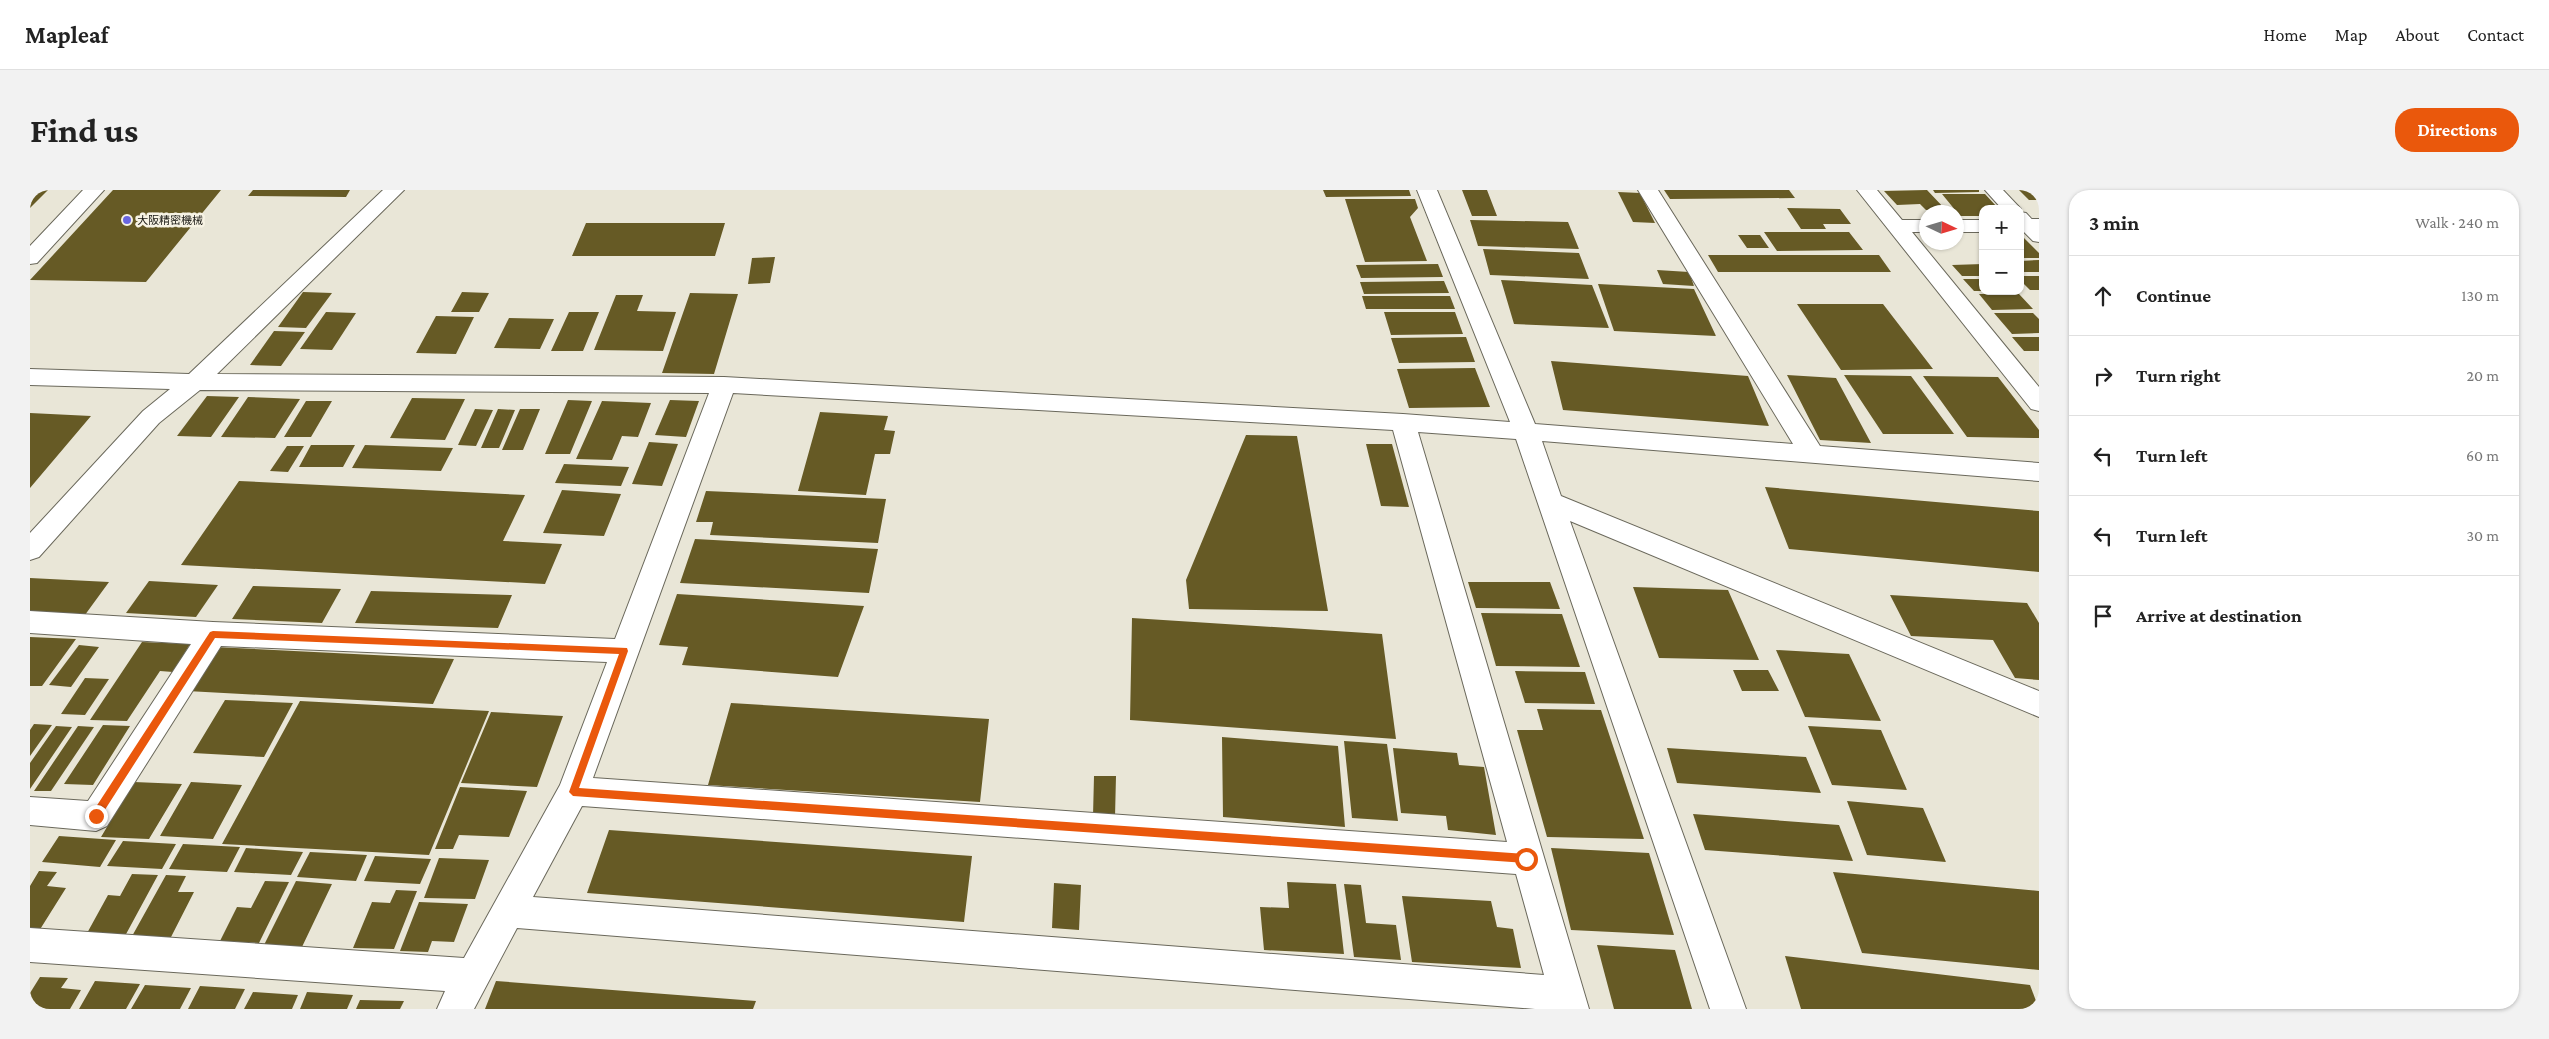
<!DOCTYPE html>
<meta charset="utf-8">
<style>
:root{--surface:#fff;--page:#f2f2f2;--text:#222;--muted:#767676;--line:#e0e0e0;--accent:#ea580c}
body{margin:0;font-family:"Crimson Pro","Noto Sans JP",serif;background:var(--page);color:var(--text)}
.controls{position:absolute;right:15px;top:15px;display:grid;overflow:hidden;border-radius:10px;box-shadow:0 1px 4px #0004}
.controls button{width:45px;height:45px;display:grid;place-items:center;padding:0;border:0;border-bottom:1px solid var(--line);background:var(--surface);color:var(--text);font:25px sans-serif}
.compass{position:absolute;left:1889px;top:15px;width:45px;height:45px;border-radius:50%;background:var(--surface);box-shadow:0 1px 4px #0004;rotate:94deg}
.stop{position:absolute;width:15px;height:15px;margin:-11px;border:4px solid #ea580c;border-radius:50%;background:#fff}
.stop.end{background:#ea580c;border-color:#fff;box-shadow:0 1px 5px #0008}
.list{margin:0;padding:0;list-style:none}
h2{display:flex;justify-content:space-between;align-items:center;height:65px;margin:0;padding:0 20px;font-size:21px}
h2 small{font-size:16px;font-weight:400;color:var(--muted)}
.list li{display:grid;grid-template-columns:32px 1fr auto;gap:15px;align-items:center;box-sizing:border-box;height:80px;padding:0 20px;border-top:1px solid var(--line)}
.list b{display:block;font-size:19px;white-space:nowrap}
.list em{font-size:16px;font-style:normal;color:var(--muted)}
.icon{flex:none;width:28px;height:28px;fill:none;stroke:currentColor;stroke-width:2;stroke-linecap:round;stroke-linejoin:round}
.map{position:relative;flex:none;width:2009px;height:819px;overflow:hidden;border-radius:20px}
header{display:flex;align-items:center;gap:30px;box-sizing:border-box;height:70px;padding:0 25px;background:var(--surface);border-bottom:1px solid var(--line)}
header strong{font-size:24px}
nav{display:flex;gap:28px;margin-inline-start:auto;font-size:18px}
.intro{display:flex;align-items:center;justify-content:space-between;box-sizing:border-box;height:120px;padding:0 30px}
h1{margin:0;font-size:35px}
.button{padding:12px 22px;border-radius:20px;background:var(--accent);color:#fff;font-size:18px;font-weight:700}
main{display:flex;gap:30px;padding:0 30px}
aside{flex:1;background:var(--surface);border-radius:20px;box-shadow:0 1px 4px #0004}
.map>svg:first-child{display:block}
.building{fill:#665a25}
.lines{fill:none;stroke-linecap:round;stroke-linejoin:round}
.service-casing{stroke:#6a685b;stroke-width:2}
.minor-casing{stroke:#6a685b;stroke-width:2}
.service{fill:#fff;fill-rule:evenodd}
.minor{fill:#fff;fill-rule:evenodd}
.route{fill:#ea580c}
.poi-dot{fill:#6966e0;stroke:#f7f3e4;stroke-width:2}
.labels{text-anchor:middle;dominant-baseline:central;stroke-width:5;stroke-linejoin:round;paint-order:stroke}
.far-poi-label{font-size:11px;fill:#161510;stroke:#f7f3e4;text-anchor:start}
</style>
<header>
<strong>Mapleaf</strong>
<nav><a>Home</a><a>Map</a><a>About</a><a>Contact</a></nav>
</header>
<div class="intro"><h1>Find us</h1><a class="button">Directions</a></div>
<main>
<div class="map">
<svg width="2009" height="819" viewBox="0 0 2009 819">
<rect width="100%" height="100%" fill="#e9e6d7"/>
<path class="building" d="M 0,0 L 18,0 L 0,18 Z
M 83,0 L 191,0 L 116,92 L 0,90 Z
M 223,0 L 320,0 L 316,7 L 218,6 Z
M 1293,0 L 1379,0 L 1381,6 L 1296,7 Z
M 1432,0 L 1457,0 L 1467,26 L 1442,26 Z
M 1634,0 L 1759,0 L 1765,8 L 1640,9 Z
M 1897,0 L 1915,19 L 1896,20 L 1890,14 L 1867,15 L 1854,1 Z
M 1903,0 L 1949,0 L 1949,2 L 1905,3 Z
M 1989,0 L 2009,0 L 2009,10 L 1999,10 Z
M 1588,2 L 1610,3 L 1625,33 L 1603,32 Z
M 1912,4 L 1955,4 L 1967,17 L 1953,19 L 1953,23 L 1951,23 L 1953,26 L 1930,26 Z
M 1315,9 L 1385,9 L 1388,18 L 1380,27 L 1397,71 L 1335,72 Z
M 1757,18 L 1810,19 L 1821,34 L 1793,34 L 1796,39 L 1771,39 Z
M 1440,30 L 1538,32 L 1549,59 L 1448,56 Z
M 556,33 L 695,33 L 685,66 L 542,66 Z
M 1734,42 L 1819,42 L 1833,60 L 1747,61 Z
M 1708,45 L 1730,45 L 1739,58 L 1717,58 Z
M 1990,48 L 1994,48 L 2009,63 L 2009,68 L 1990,68 Z
M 1453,59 L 1549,63 L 1559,89 L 1460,85 Z
M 1678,65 L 1849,65 L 1861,82 L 1688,82 Z
M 745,67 L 740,93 L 718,94 L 722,68 Z
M 2009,70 L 2009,82 L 1990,82 L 1990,71 Z
M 1408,74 L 1413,87 L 1331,88 L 1326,75 Z
M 1953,74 L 1953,86 L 1932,86 L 1922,75 Z
M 1627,80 L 1659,82 L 1664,96 L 1633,94 Z
M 1990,86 L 2009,86 L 2009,100 L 2000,100 L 1990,90 Z
M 1933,89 L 1953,89 L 1953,101 L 1944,101 Z
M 1471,90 L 1562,95 L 1579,138 L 1484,134 Z
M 1414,91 L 1419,103 L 1334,104 L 1330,92 Z
M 1568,94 L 1664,99 L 1686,146 L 1584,141 Z
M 273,102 L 302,103 L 276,138 L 248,137 Z
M 432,102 L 459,103 L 449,122 L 421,122 Z
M 660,103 L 708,104 L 684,184 L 632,183 Z
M 1949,104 L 1989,104 L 2003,119 L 1962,120 Z
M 586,105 L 613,105 L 607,121 L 646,122 L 633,161 L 564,160 Z
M 1332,106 L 1420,106 L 1425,119 L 1336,119 Z
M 1767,114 L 1853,114 L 1903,179 L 1811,180 Z
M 296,122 L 326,123 L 302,160 L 270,159 Z
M 539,122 L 569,122 L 553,161 L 521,161 Z
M 1354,122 L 1425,122 L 1433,144 L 1361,145 Z
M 1964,123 L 2003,123 L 2009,129 L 2009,143 L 1982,144 Z
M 406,126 L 444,127 L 426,164 L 386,163 Z
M 479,128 L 524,129 L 510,159 L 464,158 Z
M 244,141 L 275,142 L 251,176 L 220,175 Z
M 1436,147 L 1445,172 L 1369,173 L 1361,148 Z
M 1982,147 L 2009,147 L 2009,161 L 1994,161 Z
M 1521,171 L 1718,186 L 1739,236 L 1533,220 Z
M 1445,178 L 1460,217 L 1379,218 L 1367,179 Z
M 1757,185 L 1806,188 L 1841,253 L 1790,250 Z
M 1814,185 L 1881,186 L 1924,244 L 1853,244 Z
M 1893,186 L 1968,187 L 2009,240 L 2009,248 L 1937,247 Z
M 177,206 L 209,207 L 181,247 L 147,246 Z
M 218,207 L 270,209 L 245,248 L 191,247 Z
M 382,208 L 435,209 L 415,250 L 360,248 Z
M 538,210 L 562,211 L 540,264 L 515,264 Z
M 640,210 L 669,211 L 656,247 L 625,245 Z
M 276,211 L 302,211 L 281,247 L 254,247 Z
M 572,211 L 621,213 L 608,247 L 592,246 L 582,270 L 546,269 Z
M 445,219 L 463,220 L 446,256 L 428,255 Z
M 468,219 L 485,220 L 469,258 L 451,258 Z
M 490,219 L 510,219 L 493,260 L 472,260 Z
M 790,222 L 858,226 L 854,240 L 865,241 L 860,264 L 845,264 L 836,305 L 768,301 Z
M 0,223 L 61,226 L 0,298 Z
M 1216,245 L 1267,246 L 1298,421 L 1159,419 L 1156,390 Z
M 619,252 L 648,254 L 632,296 L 602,294 Z
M 1336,254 L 1362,254 L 1379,317 L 1351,316 Z
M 281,255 L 325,255 L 313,277 L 269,277 Z
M 335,255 L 423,258 L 411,281 L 322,278 Z
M 257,256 L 274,256 L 258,282 L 240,281 Z
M 534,274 L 599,277 L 591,296 L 525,293 Z
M 209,291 L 495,305 L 473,351 L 532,354 L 515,394 L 151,375 Z
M 1735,297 L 2009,321 L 2009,382 L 1759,359 Z
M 532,300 L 591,304 L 574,346 L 513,343 Z
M 676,301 L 856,309 L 848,353 L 680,345 L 683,332 L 666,332 Z
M 665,349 L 848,359 L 839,403 L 650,393 Z
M 0,388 L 79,392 L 52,429 L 0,426 Z
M 119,391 L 188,395 L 166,427 L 96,423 Z
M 1438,392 L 1520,392 L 1530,419 L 1446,418 Z
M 223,396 L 311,399 L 292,433 L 202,429 Z
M 1603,397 L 1698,400 L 1729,470 L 1629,468 Z
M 341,401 L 482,405 L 468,438 L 325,433 Z
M 647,404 L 834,416 L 808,487 L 652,475 L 658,457 L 629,455 Z
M 1860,405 L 1997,413 L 2009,433 L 2009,490 L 1985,488 L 1963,450 L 1881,446 Z
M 1451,423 L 1532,424 L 1550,477 L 1466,476 Z
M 1102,428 L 1352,444 L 1366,549 L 1100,530 Z
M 0,447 L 46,449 L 12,496 L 0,496 Z
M 112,452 L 160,454 L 143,482 L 130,481 L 97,531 L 60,530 Z
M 49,455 L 69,457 L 41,497 L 19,495 Z
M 184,457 L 424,469 L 403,514 L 157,501 Z
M 1746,460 L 1819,464 L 1851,531 L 1775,527 Z
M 1703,480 L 1738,480 L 1749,501 L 1712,501 Z
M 1485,481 L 1555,482 L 1565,514 L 1495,513 Z
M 55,488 L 79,489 L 55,525 L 31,524 Z
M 195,510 L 263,513 L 234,567 L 163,563 Z
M 270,511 L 459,521 L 399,665 L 192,654 Z
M 701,513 L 959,529 L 950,612 L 678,595 Z
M 1507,519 L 1571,520 L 1614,649 L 1517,647 L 1487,540 L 1513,540 Z
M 461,522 L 533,526 L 507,597 L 431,593 Z
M 4,534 L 22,535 L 0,566 L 0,540 Z
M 73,535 L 100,536 L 63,595 L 34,594 Z
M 26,536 L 42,537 L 0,599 L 0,573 Z
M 48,536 L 64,537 L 21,601 L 4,601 Z
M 1778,536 L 1851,540 L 1877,600 L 1802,595 Z
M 1192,547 L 1308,556 L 1315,637 L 1193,627 Z
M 1314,551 L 1357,554 L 1368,631 L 1322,628 Z
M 1363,558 L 1427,563 L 1429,575 L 1454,577 L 1466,645 L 1418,640 L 1416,626 L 1371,623 Z
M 1637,558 L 1776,567 L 1791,603 L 1647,593 Z
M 1064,586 L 1086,586 L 1085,627 L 1063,626 Z
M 104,592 L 152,594 L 119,649 L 71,647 Z
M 161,592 L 212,595 L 183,649 L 130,646 Z
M 430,597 L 497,601 L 479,647 L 429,645 L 423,659 L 405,659 Z
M 1817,611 L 1893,618 L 1916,672 L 1837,665 Z
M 1663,624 L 1809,635 L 1823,671 L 1675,660 Z
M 579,640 L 942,666 L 934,732 L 557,703 Z
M 29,646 L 86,650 L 70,677 L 12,672 Z
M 93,651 L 146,654 L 132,679 L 77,676 Z
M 153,654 L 210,657 L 197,682 L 139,679 Z
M 216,658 L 273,662 L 261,685 L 204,682 Z
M 1521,658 L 1619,663 L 1644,745 L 1541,740 Z
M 280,662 L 337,665 L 326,691 L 267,687 Z
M 345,666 L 401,669 L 390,694 L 334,691 Z
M 409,668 L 459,670 L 445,709 L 394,708 Z
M 9,681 L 27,682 L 17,696 L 36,698 L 9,741 L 0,740 L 0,696 Z
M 1803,682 L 2009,701 L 2009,780 L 1832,763 Z
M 102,684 L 128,685 L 95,746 L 56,745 L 78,705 L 90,706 Z
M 136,685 L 156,686 L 148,702 L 164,702 L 140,749 L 101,748 Z
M 235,691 L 259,692 L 229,753 L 190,751 L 207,717 L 221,718 Z
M 266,691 L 302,694 L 271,759 L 234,755 Z
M 1257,692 L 1306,694 L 1314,764 L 1234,760 L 1230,717 L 1259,718 Z
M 1024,693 L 1051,695 L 1049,740 L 1022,738 Z
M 1314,694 L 1331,695 L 1336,733 L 1366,735 L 1371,770 L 1324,767 Z
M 366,700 L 387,701 L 364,759 L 323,758 L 342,712 L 360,713 Z
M 1372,706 L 1461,711 L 1467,737 L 1483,739 L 1491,778 L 1382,772 Z
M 389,712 L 438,714 L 424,752 L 402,751 L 398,762 L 370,761 Z
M 1567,755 L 1645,760 L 1662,819 L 1584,819 Z
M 1755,766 L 2000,795 L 2009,819 L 1771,819 Z
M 10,787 L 38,788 L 31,798 L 51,800 L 40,819 L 0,819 L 0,803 Z
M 65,791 L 110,794 L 96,819 L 49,819 Z
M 466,791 L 726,811 L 723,819 L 455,819 Z
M 115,795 L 161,798 L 150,819 L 101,819 Z
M 170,796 L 215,799 L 205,819 L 158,819 Z
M 223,802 L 268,805 L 262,819 L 214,819 Z
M 277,802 L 323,805 L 317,819 L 270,819 Z
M 330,810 L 374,811 L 370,819 L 326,819 Z"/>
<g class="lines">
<g class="service-casing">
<path id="service" d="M 1955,0 L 1973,0 L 1991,19 L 1972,19 Z
M 1990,22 L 1996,23 L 2009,37 L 2009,52 L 2003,51 L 1990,38 Z"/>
</g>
<g class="minor-casing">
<path id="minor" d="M 53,0 L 74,0 L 7,73 L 0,74 L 0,56 Z
M 353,0 L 374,0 L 187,184 L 694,187 L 1373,224 L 1480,232 L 1387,0 L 1407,0 L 1505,234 L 1763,254 L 1608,0 L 1628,0 L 1790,256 L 2009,273 L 2009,291 L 1512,251 L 1531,306 L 2009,501 L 2009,527 L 1540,331 L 1716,819 L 1680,819 L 1486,249 L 1388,242 L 1559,819 L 1505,819 L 487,738 L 444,819 L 407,819 L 415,801 L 0,772 L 0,738 L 434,768 L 530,595 L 577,472 L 191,456 L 77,636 L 66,641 L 0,635 L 0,607 L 58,611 L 161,454 L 0,443 L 0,421 L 183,432 L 585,449 L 679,203 L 170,200 L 129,233 L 9,367 L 0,370 L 0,343 L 113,221 L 140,199 L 0,195 L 0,179 L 159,184 ZM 703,203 L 1363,240 L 1477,652 L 563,588 ZM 552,616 L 1486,684 L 1514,785 L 503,707 Z
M 1827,0 L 1847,0 L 1872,30 L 1896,30 L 1896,42 L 1882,42 L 2009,197 L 2009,221 L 2001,219 Z
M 1990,29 L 2009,29 L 2009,41 L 1990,41 Z
M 1926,30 L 1953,30 L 1953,42 L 1926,42 Z"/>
</g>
<use href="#service" class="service"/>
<use href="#minor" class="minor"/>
</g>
<path class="route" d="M 183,441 L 597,458 L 598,461 L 549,598 L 1496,664 L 1501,669 L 1496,673 L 543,606 L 539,602 L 589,464 L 185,448 L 69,629 L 62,629 L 62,623 L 180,442 Z"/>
<circle class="poi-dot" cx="97" cy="30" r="5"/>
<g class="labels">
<g class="far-poi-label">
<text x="107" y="30">大阪精密機械</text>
</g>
</g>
</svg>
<div class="controls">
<button>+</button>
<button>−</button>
</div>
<svg class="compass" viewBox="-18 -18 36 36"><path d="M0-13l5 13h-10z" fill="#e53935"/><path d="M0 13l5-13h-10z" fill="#767676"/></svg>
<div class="stop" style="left:1496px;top:669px"></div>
<div class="stop end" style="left:66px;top:626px"></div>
</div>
<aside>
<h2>3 min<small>Walk · 240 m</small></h2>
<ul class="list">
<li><svg class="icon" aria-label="ahead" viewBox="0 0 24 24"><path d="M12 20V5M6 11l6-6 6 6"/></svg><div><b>Continue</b></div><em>130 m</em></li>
<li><svg class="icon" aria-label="right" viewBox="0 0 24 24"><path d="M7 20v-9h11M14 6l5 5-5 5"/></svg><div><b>Turn right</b></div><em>20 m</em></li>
<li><svg class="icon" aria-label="left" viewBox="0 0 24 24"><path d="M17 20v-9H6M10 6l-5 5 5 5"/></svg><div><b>Turn left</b></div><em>60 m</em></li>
<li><svg class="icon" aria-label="left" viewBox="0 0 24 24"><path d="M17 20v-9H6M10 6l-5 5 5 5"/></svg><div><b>Turn left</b></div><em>30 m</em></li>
<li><svg class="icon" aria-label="arrive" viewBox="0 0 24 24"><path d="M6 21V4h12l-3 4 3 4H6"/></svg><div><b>Arrive at destination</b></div></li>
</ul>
</aside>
</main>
